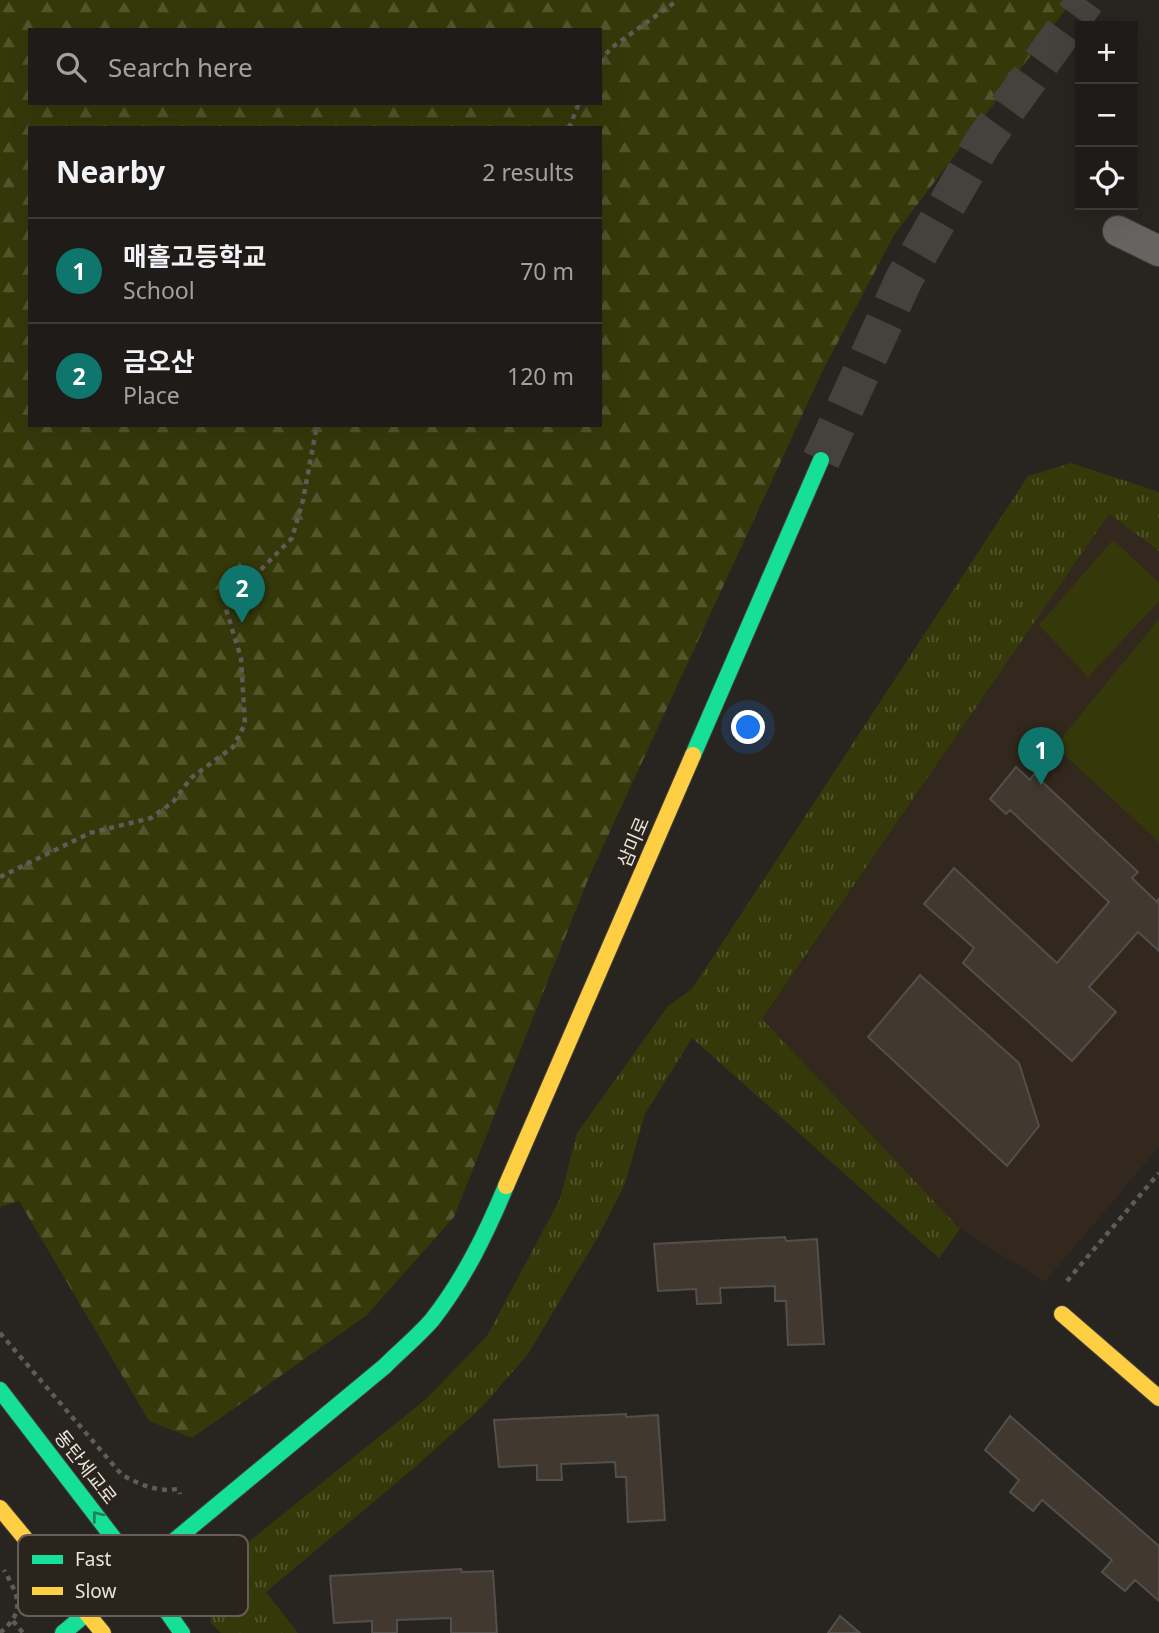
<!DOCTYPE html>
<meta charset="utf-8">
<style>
:root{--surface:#1e1b18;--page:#262421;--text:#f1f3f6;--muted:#a1a1a2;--line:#3c3937;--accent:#0f766e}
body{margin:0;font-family:"Noto Sans","Noto Sans KR",sans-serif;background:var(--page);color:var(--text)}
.controls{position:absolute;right:21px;top:21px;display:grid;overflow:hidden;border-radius:0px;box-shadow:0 7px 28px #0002}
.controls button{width:63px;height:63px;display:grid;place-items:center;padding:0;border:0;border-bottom:2px solid var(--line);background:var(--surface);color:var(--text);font:35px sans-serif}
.you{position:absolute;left:749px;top:728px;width:24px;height:24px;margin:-18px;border:5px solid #fff;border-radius:50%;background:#1a73e8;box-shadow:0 0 0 10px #1a73e833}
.badge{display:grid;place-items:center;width:46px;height:46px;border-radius:50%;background:var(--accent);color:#fff;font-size:23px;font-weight:700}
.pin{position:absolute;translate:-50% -58px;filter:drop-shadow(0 2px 4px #0008)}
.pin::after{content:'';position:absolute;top:37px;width:24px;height:21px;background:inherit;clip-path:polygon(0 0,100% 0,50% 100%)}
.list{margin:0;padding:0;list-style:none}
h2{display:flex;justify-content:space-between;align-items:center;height:91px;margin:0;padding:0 28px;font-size:30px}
h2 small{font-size:23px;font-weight:400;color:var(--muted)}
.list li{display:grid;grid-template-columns:46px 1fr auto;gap:21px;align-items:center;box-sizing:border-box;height:105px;padding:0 28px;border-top:2px solid var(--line)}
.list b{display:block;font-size:26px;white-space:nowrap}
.list p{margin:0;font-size:23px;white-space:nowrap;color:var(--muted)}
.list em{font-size:23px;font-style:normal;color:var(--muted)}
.icon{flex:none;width:38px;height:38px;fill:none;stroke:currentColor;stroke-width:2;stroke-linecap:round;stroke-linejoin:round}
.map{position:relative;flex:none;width:1159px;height:1633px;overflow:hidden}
.search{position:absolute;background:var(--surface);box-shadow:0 7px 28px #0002;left:28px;top:28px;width:574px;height:77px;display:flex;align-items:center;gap:18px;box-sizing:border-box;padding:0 24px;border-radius:0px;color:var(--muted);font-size:26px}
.panel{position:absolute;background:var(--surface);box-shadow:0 7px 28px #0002;left:28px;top:126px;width:574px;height:301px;border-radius:0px}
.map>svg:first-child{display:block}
.built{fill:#32281d}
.grass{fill:url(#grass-tufts)}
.forest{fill:url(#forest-firs);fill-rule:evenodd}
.garden{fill:#35390a}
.building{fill:#413930;stroke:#524f4c;stroke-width:2}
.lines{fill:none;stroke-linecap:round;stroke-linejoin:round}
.secondary-tunnel{stroke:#45413d;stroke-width:38;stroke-dasharray:38 19;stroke-linecap:butt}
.street-casing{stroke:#43403d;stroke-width:32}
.fast-casing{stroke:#43403d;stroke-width:18}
.slow-casing{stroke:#43403d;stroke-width:18}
.path{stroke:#5f5b58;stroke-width:4.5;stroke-dasharray:5 5;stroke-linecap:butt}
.street{stroke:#666360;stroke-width:30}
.fast{stroke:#16e098;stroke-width:16}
.slow{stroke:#ffcf43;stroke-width:16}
.oneway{stroke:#20825a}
.labels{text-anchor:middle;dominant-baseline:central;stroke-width:7;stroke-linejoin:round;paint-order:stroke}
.street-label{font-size:19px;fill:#e9e4df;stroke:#2b241c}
.key{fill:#2b241c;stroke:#645e56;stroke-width:2}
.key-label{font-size:19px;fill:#e9e4df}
</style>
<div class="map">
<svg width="1159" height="1633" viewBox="0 0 1159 1633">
<defs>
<pattern id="grass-tufts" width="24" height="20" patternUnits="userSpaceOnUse" patternTransform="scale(1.75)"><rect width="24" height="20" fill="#35390a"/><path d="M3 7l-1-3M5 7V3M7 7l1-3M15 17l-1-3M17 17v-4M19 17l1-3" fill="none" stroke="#52562d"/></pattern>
<pattern id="forest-firs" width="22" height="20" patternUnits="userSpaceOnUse" patternTransform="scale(1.75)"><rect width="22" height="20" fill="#35390a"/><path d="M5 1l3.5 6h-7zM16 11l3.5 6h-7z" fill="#52562d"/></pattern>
</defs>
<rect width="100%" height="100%" fill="#282420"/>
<path class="built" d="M 1109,514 L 1159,551 L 1159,1147 L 1045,1282 L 960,1229 L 762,1020 Z"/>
<path class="grass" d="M 1071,463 L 1159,492 L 1159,551 L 1109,514 L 762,1019 L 960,1229 L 939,1258 L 692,1038 L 645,1114 L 625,1184 L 598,1237 L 528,1354 L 481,1408 L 414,1468 L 266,1592 L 298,1633 L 221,1633 L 210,1622 L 219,1569 L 236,1552 L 426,1399 L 487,1336 L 560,1199 L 577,1133 L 668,1006 L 692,989 L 1028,476 Z"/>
<path class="forest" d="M 0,0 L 1073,0 L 894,235 L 823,370 L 589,877 L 454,1217 L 367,1315 L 192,1438 L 149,1421 L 19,1201 L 0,1207 ZM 30,30 L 600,30 L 600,103 L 30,103 ZM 30,128 L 600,128 L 600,425 L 30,425 Z"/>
<path class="garden" d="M 1113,540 L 1159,583 L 1159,601 L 1088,677 L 1039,625 Z
M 1159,619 L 1159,842 L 1055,746 Z"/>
<path class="building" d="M 1016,767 L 1030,780 L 1034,774 L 1138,872 L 1132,878 L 1157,902 L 1159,898 L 1159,951 L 1138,932 L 1089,987 L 1116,1012 L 1072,1061 L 963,963 L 974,948 L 924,904 L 954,868 L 1057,963 L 1109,902 L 1010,810 L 1006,814 L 990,799 Z
M 920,975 L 1019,1063 L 1039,1126 L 1007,1166 L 868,1037 Z
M 785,1237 L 786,1241 L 817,1239 L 824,1344 L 788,1345 L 786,1301 L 775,1301 L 775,1286 L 720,1288 L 721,1303 L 697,1304 L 696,1289 L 658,1291 L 654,1244 Z
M 626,1414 L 626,1417 L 658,1415 L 665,1520 L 628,1522 L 626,1477 L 616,1477 L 615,1462 L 561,1464 L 562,1480 L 537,1480 L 537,1465 L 499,1467 L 494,1420 Z
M 1010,1416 L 1159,1546 L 1159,1601 L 1135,1580 L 1125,1591 L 1102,1572 L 1112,1560 L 1042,1500 L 1033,1511 L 1010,1492 L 1019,1480 L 985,1450 Z
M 461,1569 L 462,1572 L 493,1571 L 497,1633 L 451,1633 L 451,1618 L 397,1620 L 397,1633 L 372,1633 L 372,1621 L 334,1623 L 330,1576 Z
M 840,1616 L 860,1633 L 828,1633 Z"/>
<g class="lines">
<path class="secondary-tunnel" d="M 821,460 L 904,279 L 983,142 L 1086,0"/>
<g class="street-casing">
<path id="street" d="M 1118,231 L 1159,251"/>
</g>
<g class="fast-casing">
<path id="fast" d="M 693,755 L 821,460
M 0,1390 L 138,1570 L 182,1633
M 63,1633 L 385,1366 C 400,1351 418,1336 432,1320 C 464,1279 486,1234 506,1186"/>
</g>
<g class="slow-casing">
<path id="slow" d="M 506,1186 L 693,755
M 1062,1314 L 1159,1398
M 0,1508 L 103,1633"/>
</g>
<path class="path" d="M 600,62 L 611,48 L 678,0
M 569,128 L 579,103
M 0,877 L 90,833 L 151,818 L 173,802 L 191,778 L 233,747 L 245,724 L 241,658 L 225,606 L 292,538 L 303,500 L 317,425
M 1067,1281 L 1159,1173
M 0,1333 L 122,1475 C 141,1485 156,1492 178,1489 L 180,1494
M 206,1610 C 205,1586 206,1579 221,1560 L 214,1549
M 13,1621 L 23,1633
M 0,1633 C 26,1611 19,1597 4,1570"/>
<use href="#street" class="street"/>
<use href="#fast" class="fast"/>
<use href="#slow" class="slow"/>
</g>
<defs><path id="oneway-chevron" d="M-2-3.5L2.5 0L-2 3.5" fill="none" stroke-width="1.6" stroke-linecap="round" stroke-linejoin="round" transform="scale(1.75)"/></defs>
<use class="oneway" href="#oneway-chevron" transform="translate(97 1516) rotate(-128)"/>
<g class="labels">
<g class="street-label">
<text transform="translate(633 842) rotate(-67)">삼미로</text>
<text transform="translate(86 1467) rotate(52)">동탄세교로</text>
</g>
</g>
<rect x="18" y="1535" width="230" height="81" rx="10" class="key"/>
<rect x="32" y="1555" width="31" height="9" fill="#16e098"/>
<rect x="32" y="1587" width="31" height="8" fill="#ffcf43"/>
<g class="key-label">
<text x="75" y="1566">Fast</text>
<text x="75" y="1598">Slow</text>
</g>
</svg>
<div class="controls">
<button>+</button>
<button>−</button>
<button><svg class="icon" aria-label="locate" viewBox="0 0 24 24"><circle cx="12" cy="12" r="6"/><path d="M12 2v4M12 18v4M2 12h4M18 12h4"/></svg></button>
</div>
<div class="you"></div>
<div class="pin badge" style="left:1041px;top:785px">1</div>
<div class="pin badge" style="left:242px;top:623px">2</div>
<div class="search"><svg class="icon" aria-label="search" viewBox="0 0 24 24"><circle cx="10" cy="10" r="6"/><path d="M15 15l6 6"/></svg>Search here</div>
<section class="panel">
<h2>Nearby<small>2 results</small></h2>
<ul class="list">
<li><span class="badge">1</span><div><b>매홀고등학교</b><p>School</p></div><em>70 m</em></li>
<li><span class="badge">2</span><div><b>금오산</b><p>Place</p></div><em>120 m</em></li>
</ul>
</section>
</div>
